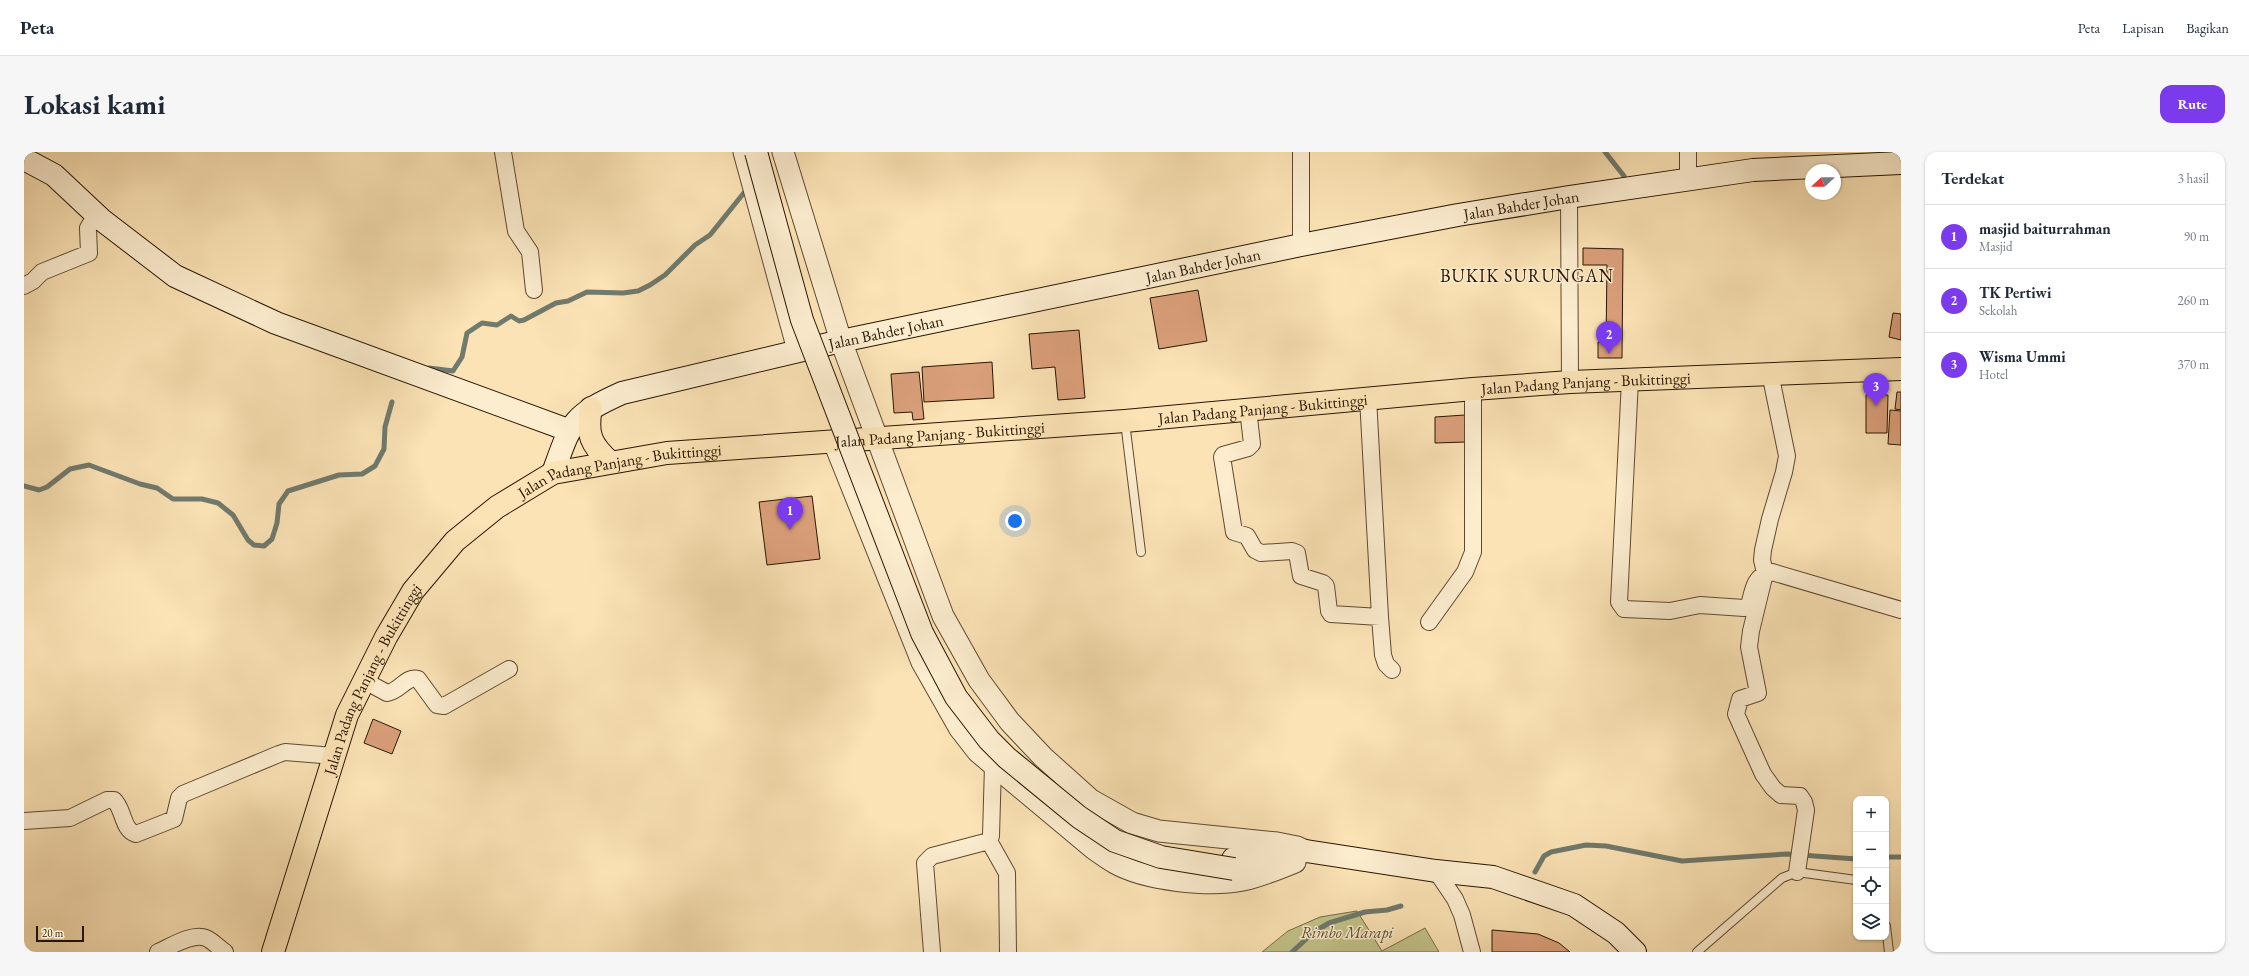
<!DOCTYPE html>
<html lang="id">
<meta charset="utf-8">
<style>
:root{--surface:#fff;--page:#f6f6f7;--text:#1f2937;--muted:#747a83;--line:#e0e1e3;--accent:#7c3aed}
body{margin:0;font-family:"EB Garamond",serif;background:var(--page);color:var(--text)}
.controls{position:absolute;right:12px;bottom:12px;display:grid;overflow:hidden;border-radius:8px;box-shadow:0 1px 3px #0004}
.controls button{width:36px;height:36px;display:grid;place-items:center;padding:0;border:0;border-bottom:1px solid var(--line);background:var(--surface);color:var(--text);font:20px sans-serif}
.compass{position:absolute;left:1781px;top:12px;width:36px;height:36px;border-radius:50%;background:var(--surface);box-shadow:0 1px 3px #0004;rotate:248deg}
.scale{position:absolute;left:12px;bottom:10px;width:48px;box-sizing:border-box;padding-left:4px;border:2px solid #291603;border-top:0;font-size:11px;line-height:14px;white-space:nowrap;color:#291603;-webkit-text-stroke:3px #fcedcf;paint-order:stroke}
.you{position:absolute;left:991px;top:369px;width:14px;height:14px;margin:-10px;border:3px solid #fff;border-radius:50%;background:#1a73e8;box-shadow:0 0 0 6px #1a73e833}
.badge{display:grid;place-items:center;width:26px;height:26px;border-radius:50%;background:var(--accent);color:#fff;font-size:13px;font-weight:700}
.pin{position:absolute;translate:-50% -33px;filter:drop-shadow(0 1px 2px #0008)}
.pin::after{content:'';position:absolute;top:21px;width:14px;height:12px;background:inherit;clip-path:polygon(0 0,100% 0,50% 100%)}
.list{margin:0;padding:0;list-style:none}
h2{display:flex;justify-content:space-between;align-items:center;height:52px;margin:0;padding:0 16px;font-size:17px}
h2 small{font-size:13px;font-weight:400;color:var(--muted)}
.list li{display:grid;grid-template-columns:26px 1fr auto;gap:12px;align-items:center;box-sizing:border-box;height:64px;padding:0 16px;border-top:1px solid var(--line)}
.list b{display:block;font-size:15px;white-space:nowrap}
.list p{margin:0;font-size:13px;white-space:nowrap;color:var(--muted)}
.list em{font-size:13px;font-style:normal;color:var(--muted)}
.icon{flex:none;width:22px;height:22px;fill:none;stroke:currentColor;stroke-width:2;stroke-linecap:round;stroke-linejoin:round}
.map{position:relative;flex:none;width:1877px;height:800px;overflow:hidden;border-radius:12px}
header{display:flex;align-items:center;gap:24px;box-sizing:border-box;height:56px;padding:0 20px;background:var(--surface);border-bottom:1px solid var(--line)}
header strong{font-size:19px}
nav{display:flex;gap:22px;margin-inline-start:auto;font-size:14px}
.intro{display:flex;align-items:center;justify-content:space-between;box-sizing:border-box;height:96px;padding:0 24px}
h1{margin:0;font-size:28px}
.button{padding:10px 18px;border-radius:12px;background:var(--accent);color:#fff;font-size:14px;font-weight:700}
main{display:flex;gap:24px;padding:0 24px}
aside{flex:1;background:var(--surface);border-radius:12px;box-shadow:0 1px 3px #0004}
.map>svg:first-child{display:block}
.green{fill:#c3c38a;stroke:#766c46}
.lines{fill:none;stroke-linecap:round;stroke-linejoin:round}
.stream{stroke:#707a6d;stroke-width:5}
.building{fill:#dba07b;stroke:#291603}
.service-casing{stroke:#5e4930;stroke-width:10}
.minor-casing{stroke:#5e4930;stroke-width:18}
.tertiary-casing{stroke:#5e4930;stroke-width:23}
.secondary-casing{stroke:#291603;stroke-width:24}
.trunk-casing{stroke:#291603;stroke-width:24}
.service{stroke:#fcedcf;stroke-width:8}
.minor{stroke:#fcedcf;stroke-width:16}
.tertiary{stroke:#fcedcf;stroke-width:21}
.secondary{stroke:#fcedcf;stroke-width:22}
.trunk{stroke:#fbe3b5;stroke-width:22}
.secondary-bridge-casing{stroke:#291603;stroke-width:24;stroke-linecap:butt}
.secondary-bridge{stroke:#fcedcf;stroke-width:22}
.labels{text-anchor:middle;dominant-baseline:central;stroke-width:3;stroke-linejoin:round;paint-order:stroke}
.street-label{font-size:16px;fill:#291603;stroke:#fcedcf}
.park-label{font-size:16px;font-style:italic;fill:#5f5332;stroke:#fcedcf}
.quarter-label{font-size:18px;letter-spacing:1px;fill:#291603;stroke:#fcedcf}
</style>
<header>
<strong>Peta</strong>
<nav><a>Peta</a><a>Lapisan</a><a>Bagikan</a></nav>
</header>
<div class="intro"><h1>Lokasi kami</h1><a class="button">Rute</a></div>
<main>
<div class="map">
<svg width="1877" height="800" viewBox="0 0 1877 800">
<rect width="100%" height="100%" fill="#fbe3b5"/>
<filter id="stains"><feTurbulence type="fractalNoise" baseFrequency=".005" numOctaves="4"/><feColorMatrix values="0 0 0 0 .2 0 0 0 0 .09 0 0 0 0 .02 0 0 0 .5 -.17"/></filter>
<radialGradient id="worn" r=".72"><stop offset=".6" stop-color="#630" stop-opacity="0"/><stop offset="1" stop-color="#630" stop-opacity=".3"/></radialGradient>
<path class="green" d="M 1333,759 L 1358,799 L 1401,776 L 1415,800 L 1238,800 L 1264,779 L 1296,765 Z"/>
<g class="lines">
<path class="stream" d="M 1581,0 L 1600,24
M 405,216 L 429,219 L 438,205 L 443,181 L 458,171 L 473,173 L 487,164 L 495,169 L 500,168 L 532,151 L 544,149 L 563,140 L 599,141 L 614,139 L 626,133 L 641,123 L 671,93 L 686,83 L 723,37
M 0,334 L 15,338 L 23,335 L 46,317 L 65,313 L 116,332 L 133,336 L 149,347 L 178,347 L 194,351 L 209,363 L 224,388 L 230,393 L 240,394 L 248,387 L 253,371 L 255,352 L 264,339 L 315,323 L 338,322 L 351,314 L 360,297 L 361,275 L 368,250
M 1862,705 L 1877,705
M 1511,720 L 1520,704 L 1527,700 L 1562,693 L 1582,694 L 1658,709 L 1763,702 L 1832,707
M 1268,800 L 1290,780 L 1305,771 L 1341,760 L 1363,758 L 1377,754"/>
</g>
<path class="building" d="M 1559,96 L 1599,97 L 1598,206 L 1574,206 L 1574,190 L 1582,190 L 1583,113 L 1559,113 Z
M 1174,138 L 1183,189 L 1135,197 L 1126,146 Z
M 1869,161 L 1877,162 L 1877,188 L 1865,185 Z
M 1055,178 L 1061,246 L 1034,248 L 1031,215 L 1008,217 L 1005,182 Z
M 968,210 L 970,246 L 900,250 L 898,215 Z
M 895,220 L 900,267 L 889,268 L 888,260 L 870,261 L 867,222 Z
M 1873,240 L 1877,240 L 1877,258 L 1871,257 Z
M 1842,243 L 1864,243 L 1863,281 L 1842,281 Z
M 1866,258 L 1877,259 L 1877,293 L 1864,292 Z
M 1441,263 L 1442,290 L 1411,291 L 1411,265 Z
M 788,344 L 796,407 L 743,413 L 735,350 Z
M 349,567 L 377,579 L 368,602 L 340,591 Z
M 1468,778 L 1514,782 L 1535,791 L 1546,800 L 1468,800 Z"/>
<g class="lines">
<g class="service-casing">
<path id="service" d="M 1101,270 L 1117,400
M 1862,774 L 1865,800
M 1673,800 L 1758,726 L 1773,720 L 1832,728"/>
</g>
<g class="minor-casing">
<path id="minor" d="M 479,0 L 492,79 L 506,100 L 510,138
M 1277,0 L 1277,93
M 1664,28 L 1664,0
M 1545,45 L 1546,230
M 0,134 L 9,129 L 18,120 L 65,101 L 64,76 L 72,63
M 1746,221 L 1763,304 L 1760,320 L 1746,367 L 1739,398 L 1738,408 L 1741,421 L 1727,479 L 1725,495 L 1734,541 L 1716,547 L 1712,562 L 1739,622 L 1749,636 L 1757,643 L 1776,644 L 1780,650 L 1782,658 L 1773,720
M 1606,228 L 1595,450 L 1600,457 L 1646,459 L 1676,453 L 1720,456 L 1725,454 C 1729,438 1730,423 1748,420 L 1877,458
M 1344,246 L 1356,465 L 1359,503 L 1362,512 L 1368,518
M 1224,257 L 1228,292 L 1224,296 L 1199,303 L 1198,305 L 1210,380 L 1223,384 L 1231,398 L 1237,401 L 1268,399 L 1273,401 L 1277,424 L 1299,431 L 1302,434 L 1305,459 L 1307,462 L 1356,465
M 1405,470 L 1441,420 L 1449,400 L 1449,237
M 341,529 L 363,541 C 375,540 383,523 394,527 L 413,553 L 420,554 L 485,517
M 0,669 L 46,666 L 83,648 L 90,648 C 100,657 98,678 112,682 L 150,667 L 155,646 L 159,642 L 255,602 L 261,600 L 310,604
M 965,689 L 983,721 L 984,800
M 1412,719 L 1431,747 L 1438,763 L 1448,800
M 134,800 C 146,795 169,780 182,786 C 189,789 195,796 201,800
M 908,800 L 901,711 L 908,704 L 965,689 L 967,684 L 969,613"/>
</g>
<g class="tertiary-casing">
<path id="tertiary" d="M 720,0 L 774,198
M 759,0 L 817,189 L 919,464 L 955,528 L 986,570 L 1019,605 L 1067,648 L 1108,671 L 1135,679 L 1253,691 L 1273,695 L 1282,699
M 810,290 L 898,510 L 936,577 L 954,600 L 1070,697 C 1077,702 1084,707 1091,711 C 1121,728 1185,735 1219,728 C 1237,724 1254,717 1271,710"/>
</g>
<g class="secondary-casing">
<g id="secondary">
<path d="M 0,7 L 30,23 L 78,68 L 151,124 L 252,171 L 544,278"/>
<path id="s1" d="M 529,321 C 547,271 547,264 598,241 L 817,189 L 1277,93 L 1434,63 L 1545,45 L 1729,18 L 1877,11"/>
<path d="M 1209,707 L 1252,705 L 1282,699 L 1412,719 L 1469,725 L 1550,753 L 1592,781 L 1611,800"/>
</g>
</g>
<g class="trunk-casing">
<g id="trunk">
<path d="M 567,256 C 562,282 567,293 586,310"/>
<path id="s2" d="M 249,800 L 323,563 L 362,485 L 389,439 L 431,389 L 473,355 L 529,321 L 643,301 L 1101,269 L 1449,237 L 1546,230 L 1877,217"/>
</g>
</g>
<use href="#service" class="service"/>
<use href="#minor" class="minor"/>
<use href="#tertiary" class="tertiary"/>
<use href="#secondary" class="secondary"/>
<use href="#trunk" class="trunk"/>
<g class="secondary-bridge-casing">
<path id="secondary-bridge" d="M 732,0 L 778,168 L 898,481 L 932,545 L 965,588 L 983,606 L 1055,665 L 1091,689 L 1137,705 L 1210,717"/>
</g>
<use href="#secondary-bridge" class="secondary-bridge"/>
</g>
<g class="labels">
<g class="street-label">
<text stroke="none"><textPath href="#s1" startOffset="1030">Jalan Bahder Johan</textPath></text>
<text stroke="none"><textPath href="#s1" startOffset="706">Jalan Bahder Johan</textPath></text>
<text stroke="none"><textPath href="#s1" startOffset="382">Jalan Bahder Johan</textPath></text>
<text stroke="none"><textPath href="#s2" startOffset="1611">Jalan Padang Panjang - Bukittinggi</textPath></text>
<text stroke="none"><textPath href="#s2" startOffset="1287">Jalan Padang Panjang - Bukittinggi</textPath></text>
<text stroke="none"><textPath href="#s2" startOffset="963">Jalan Padang Panjang - Bukittinggi</textPath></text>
<text stroke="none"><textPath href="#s2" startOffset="639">Jalan Padang Panjang - Bukittinggi</textPath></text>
<text stroke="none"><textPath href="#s2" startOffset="291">Jalan Padang Panjang - Bukittinggi</textPath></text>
</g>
<g class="park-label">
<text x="1323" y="780">Rimbo Marapi</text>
</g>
<g class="quarter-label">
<text x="1503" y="123">BUKIK SURUNGAN</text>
</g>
</g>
<rect width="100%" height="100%" filter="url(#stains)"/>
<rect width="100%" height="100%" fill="url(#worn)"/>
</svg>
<div class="controls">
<button>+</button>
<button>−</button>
<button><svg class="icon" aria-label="locate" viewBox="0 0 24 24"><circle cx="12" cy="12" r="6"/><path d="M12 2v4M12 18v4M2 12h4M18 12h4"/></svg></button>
<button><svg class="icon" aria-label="layers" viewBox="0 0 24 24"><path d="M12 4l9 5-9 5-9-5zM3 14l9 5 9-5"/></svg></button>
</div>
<svg class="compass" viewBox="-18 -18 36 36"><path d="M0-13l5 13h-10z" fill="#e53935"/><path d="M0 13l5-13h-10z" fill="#747a83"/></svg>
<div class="scale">20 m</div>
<div class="you"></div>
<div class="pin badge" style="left:766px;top:378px">1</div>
<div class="pin badge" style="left:1585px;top:202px">2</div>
<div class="pin badge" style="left:1852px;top:254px">3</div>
</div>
<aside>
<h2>Terdekat<small>3 hasil</small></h2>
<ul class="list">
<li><span class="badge">1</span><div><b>masjid baiturrahman</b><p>Masjid</p></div><em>90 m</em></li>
<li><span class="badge">2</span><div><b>TK Pertiwi</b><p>Sekolah</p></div><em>260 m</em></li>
<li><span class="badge">3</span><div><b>Wisma Ummi</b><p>Hotel</p></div><em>370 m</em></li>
</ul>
</aside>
</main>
